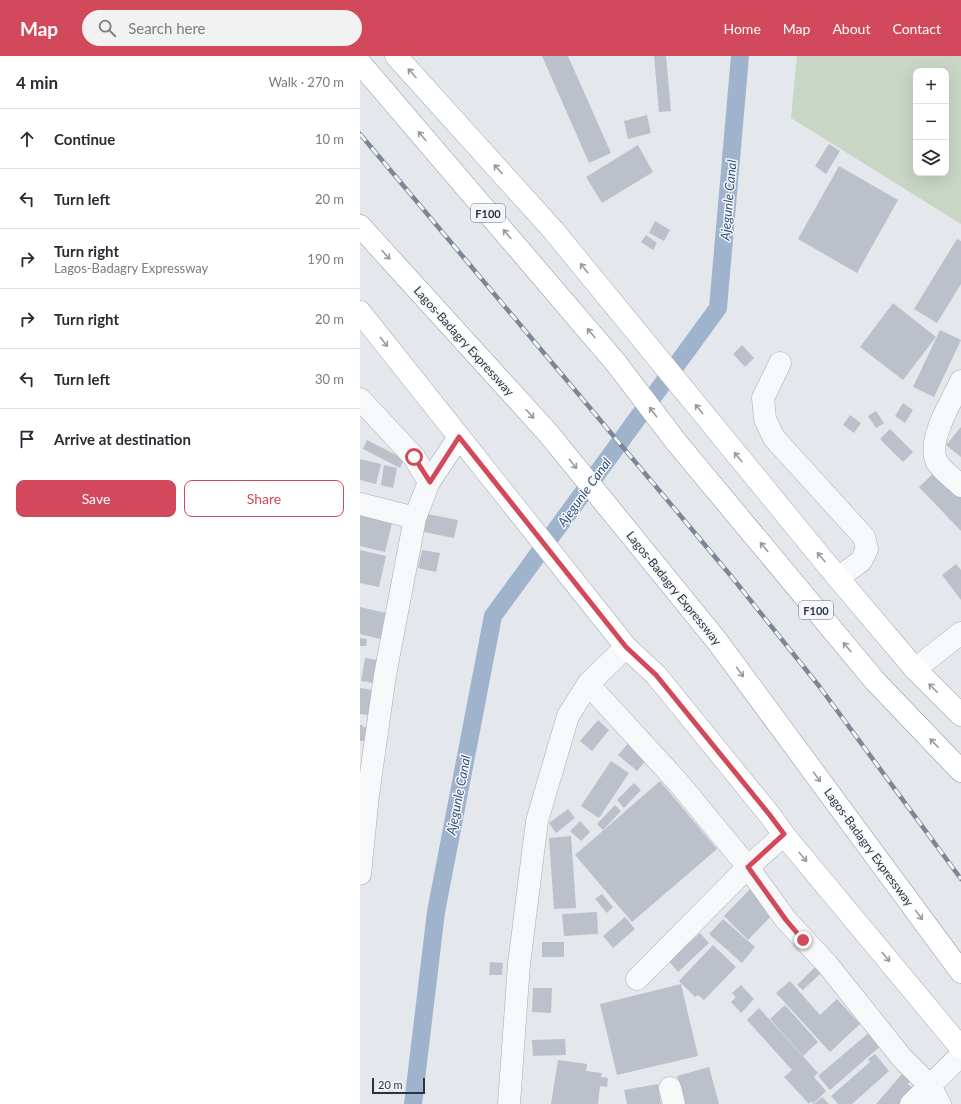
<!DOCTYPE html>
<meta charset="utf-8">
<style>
:root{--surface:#fff;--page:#f2f2f3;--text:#2b2b33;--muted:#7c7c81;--line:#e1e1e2;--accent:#d1495b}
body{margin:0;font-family:Lato,sans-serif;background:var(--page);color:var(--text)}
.controls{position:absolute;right:12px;top:12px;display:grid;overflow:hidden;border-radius:8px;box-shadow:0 4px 16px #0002}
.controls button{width:36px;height:36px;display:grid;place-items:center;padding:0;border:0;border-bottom:1px solid var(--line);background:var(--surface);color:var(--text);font:20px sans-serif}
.scale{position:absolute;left:12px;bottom:10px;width:53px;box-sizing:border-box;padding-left:4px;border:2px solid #2b3445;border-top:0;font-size:11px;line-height:14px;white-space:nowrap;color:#2b3445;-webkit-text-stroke:3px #f4f6f9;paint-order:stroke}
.stop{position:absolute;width:12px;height:12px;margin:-9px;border:3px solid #d1495b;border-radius:50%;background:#fff}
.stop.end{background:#d1495b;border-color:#fff;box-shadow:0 1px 4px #0008}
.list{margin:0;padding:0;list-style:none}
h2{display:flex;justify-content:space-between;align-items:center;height:52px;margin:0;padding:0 16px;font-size:17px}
h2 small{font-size:13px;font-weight:400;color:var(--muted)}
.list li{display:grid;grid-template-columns:26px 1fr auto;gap:12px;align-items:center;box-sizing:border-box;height:60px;padding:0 16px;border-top:1px solid var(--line)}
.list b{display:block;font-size:15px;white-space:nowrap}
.list p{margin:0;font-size:13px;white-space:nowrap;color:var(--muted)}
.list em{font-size:13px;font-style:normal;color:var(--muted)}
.actions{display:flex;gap:8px;padding:12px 16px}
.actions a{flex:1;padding:9px 0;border:1px solid var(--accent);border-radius:8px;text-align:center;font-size:14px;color:var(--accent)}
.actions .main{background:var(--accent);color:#fff}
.icon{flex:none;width:22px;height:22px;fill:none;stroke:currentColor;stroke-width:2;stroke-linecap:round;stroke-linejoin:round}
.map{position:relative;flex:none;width:601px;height:1048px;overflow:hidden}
header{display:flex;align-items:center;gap:24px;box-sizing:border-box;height:56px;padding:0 20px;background:var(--accent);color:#fff}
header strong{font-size:19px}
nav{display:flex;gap:22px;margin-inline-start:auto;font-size:14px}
.search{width:280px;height:36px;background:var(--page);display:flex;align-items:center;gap:10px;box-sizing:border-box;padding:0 14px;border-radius:22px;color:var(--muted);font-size:15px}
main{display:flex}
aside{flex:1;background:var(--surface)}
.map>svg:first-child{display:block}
.green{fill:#c9d6c5;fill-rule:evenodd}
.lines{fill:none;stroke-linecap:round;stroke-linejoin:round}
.canal{stroke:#9fb4cc;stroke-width:18}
.building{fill:#bbc0ca}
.minor-casing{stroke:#a9aeb7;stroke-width:23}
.major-casing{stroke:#a3abb8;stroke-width:23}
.highway-casing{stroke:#8b94a3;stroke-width:23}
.minor{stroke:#f7f8fa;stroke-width:22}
.major{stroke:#fff;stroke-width:22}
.highway{stroke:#fff;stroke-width:22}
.rail-casing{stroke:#7d8696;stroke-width:4.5}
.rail{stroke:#f4f6f9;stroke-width:3;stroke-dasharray:9;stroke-linecap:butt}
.oneway{stroke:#959aa2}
.route{stroke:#d1495b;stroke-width:5}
.labels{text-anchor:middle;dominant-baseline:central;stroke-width:3;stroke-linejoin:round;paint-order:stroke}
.shield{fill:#f4f6f9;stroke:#676e7b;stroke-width:1}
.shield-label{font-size:11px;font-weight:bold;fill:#2b3445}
.street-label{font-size:12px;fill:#2b3445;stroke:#f4f6f9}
.water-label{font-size:13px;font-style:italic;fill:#34527a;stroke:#f4f6f9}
</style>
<header>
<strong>Map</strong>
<div class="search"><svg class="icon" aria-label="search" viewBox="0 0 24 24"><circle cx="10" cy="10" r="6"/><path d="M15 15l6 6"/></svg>Search here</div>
<nav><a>Home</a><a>Map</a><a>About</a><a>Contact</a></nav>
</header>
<main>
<aside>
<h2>4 min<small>Walk · 270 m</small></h2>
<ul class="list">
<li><svg class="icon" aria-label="ahead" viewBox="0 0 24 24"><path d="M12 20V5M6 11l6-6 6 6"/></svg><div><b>Continue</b></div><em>10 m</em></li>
<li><svg class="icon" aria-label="left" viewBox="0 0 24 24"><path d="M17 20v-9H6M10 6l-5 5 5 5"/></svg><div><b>Turn left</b></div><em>20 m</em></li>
<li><svg class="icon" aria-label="right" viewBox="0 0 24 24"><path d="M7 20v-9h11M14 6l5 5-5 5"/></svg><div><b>Turn right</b><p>Lagos-Badagry Expressway</p></div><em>190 m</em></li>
<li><svg class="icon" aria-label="right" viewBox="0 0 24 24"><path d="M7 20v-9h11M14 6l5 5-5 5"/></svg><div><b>Turn right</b></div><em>20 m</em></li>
<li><svg class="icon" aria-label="left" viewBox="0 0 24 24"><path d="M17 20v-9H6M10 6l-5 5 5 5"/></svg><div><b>Turn left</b></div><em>30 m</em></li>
<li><svg class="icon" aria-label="arrive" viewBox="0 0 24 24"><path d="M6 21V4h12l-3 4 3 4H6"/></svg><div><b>Arrive at destination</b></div></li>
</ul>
<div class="actions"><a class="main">Save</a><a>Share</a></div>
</aside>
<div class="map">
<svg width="601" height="1048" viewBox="0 0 601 1048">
<rect width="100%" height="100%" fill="#e4e7ec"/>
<path class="green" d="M 437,0 L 601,0 L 601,168 L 431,62 ZM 556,15 L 586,15 L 586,117 L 556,117 Z"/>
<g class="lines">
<path class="canal" d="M 53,1048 L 76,856 L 133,560 L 358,252 L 380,0"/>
</g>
<path class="building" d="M 182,0 L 208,0 L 251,97 L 229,107 Z
M 294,0 L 306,0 L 311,55 L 299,56 Z
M 287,59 L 291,77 L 268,83 L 264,65 Z
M 469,88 L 480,95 L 466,118 L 455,110 Z
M 278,89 L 293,116 L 242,147 L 226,121 Z
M 479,110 L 538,144 L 497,217 L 438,183 Z
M 295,165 L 310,174 L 304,185 L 289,177 Z
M 286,179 L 297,187 L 293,194 L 281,186 Z
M 597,183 L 601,185 L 601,228 L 577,267 L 554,253 Z
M 533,247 L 576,281 L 543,324 L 500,291 Z
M 580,274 L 601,284 L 574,341 L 553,331 Z
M 382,289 L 394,302 L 385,311 L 373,298 Z
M 543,347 L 553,354 L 545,367 L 535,360 Z
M 516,355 L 524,367 L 516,372 L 508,360 Z
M 490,359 L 501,367 L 494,377 L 483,369 Z
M 601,371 L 601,401 L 586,389 Z
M 530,373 L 553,396 L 543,406 L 520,383 Z
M 7,384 L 44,403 L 40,412 L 3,393 Z
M 0,403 L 21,408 L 16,428 L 0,424 Z
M 24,409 L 37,412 L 33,432 L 21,429 Z
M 577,414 L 601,439 L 601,475 L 559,431 Z
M 0,455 L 33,463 L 25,496 L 0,490 Z
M 67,458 L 98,464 L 94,482 L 64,476 Z
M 0,494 L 26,500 L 19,531 L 0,527 Z
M 62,494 L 80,497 L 76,516 L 58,512 Z
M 596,508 L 601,514 L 601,544 L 582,519 Z
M 0,551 L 26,557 L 20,583 L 0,578 Z
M 0,582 L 7,583 L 6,590 L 0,590 Z
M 5,602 L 17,604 L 13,627 L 1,625 Z
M 0,632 L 12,634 L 15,649 L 8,659 L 0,658 Z
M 238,664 L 249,674 L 232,695 L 220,685 Z
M 0,669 L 3,669 L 3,671 L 10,672 L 9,685 L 0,685 Z
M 270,685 L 289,701 L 277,715 L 258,699 Z
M 251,705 L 269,717 L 239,762 L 221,750 Z
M 300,725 L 357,793 L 272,866 L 215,799 Z
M 274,727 L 281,734 L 264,752 L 257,744 Z
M 255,749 L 261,755 L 243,774 L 237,768 Z
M 208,753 L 215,762 L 196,777 L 189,767 Z
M 220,765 L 230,776 L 221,785 L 210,775 Z
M 211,780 L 216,852 L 194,853 L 189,782 Z
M 392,831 L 416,855 L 388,884 L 364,860 Z
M 242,838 L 253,851 L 247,857 L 235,843 Z
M 237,856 L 238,878 L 204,880 L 202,858 Z
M 265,861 L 275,873 L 253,892 L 243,880 Z
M 363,863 L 395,891 L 382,907 L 349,878 Z
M 340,877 L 349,887 L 318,916 L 309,905 Z
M 182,886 L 204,886 L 204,901 L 182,901 Z
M 353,889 L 376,911 L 344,944 L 338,939 L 335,941 L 319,925 Z
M 130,906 L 143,907 L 142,919 L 129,919 Z
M 459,907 L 465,913 L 443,934 L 437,929 Z
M 430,925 L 460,959 L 477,943 L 500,968 L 470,996 L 416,937 Z
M 321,928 L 338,1000 L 257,1019 L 240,948 Z
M 381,929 L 394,943 L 381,957 L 371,946 L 376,941 L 372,937 Z
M 173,932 L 192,932 L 191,957 L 172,956 Z
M 425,949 L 458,986 L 443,1000 L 410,963 Z
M 399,952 L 458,1017 L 454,1021 L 466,1035 L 453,1048 L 451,1045 L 449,1048 L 424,1021 L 432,1014 L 387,964 Z
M 512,974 L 524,987 L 470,1034 L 458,1020 Z
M 205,983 L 206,999 L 173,1000 L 172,984 Z
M 515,998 L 529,1015 L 492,1048 L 478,1048 L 471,1040 L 510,1006 L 508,1003 Z
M 198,1004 L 227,1008 L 226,1015 L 242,1017 L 241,1021 L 248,1022 L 247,1031 L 240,1030 L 238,1048 L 191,1048 Z
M 349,1011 L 359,1048 L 325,1048 L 317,1020 Z
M 542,1018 L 550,1025 L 548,1028 L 553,1032 L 539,1048 L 516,1048 Z
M 298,1028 L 301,1048 L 267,1048 L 264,1034 Z
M 462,1041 L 469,1048 L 454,1048 Z"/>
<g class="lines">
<g class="minor-casing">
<path id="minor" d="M 420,307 L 403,342 L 405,363 L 414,382 L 504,481 L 507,493 L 501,505 L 478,522
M 601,325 C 592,345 566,385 577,406 C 582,415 594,423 601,430
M 0,343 L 54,401 L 69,426 L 55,462 L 25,619 L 8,739 L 0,818
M 69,426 L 99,381
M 0,448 L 55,462
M 555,613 L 601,577
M 228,628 L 317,725 L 388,811 L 426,864 L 467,908 L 542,1002 L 570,1030 L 580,1048
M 277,923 L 388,811 L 424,779
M 310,1032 L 314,1048
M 149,1048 L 159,908 L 177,765 L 208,660 L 228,628 L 266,591
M 551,1048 L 601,999"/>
</g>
<g class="major-casing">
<path id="major" d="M 36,0 L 193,174 L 478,522 L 555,613 L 601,659
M 0,256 L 266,591 L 296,619 L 409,758 L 424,779 L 601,992"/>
</g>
<g class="highway-casing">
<path id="highway" d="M 0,7 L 256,307 L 317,387 L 515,625 L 601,715
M 0,170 L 188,377 L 357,585 L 601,916"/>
</g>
<use href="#minor" class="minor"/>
<use href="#major" class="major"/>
<use href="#highway" class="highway"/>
<g class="rail-casing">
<path id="rail" d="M 0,78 L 371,520 L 459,630 L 601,823"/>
</g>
<use href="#rail" class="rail"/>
</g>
<defs><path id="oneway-shaft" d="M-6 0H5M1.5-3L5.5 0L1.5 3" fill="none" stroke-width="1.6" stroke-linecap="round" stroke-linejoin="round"/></defs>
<g class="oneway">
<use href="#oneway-shaft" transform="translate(52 17) rotate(-132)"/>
<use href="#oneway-shaft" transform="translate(62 80) rotate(-130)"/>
<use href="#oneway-shaft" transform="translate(138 113) rotate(-132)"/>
<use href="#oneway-shaft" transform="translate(147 178) rotate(-130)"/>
<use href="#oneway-shaft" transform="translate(26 199) rotate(48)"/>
<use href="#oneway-shaft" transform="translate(224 212) rotate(-129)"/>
<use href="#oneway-shaft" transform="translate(231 277) rotate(-130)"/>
<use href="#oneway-shaft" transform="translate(24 286) rotate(52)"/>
<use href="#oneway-shaft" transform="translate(339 353) rotate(-129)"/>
<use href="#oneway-shaft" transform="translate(293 356) rotate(-127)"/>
<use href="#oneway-shaft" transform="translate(170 358) rotate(48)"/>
<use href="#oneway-shaft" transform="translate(378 401) rotate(-130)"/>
<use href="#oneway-shaft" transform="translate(213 408) rotate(51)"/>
<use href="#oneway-shaft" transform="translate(404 491) rotate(-130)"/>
<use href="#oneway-shaft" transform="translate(461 501) rotate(-130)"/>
<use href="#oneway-shaft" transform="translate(487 591) rotate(-130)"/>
<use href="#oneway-shaft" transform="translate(380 616) rotate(54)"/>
<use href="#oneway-shaft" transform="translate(573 632) rotate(-135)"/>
<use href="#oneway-shaft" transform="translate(574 687) rotate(-134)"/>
<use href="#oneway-shaft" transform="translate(457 721) rotate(54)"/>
<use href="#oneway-shaft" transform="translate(443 801) rotate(50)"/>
<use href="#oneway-shaft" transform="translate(559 859) rotate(54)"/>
<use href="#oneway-shaft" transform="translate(526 901) rotate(50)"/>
</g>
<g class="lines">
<path class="route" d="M 54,401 L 70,426 L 99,381 L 266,591 L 296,619 L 409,758 L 424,778 L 388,811 L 426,864 L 443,884"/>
</g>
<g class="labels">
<g class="shield">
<rect x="111" y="148" width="34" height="18" rx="3"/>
<rect x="439" y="545" width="34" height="18" rx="3"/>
</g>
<g class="shield-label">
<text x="128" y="157">F100</text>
<text x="456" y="554">F100</text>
</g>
<g class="street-label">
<text transform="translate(104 285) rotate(48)">Lagos-Badagry Expressway</text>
<text transform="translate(314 532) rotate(51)">Lagos-Badagry Expressway</text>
<text transform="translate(509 791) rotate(54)">Lagos-Badagry Expressway</text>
</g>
<g class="water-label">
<text transform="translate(368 144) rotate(-85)">Ajegunle Canal</text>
<text transform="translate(224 436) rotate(-54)">Ajegunle Canal</text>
<text transform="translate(98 739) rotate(-79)">Ajegunle Canal</text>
</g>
</g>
</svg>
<div class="controls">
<button>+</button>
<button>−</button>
<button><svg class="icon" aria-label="layers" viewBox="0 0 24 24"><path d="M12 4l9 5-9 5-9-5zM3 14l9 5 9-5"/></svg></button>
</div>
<div class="scale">20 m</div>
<div class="stop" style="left:54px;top:401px"></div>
<div class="stop end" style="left:443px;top:884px"></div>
</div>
</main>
